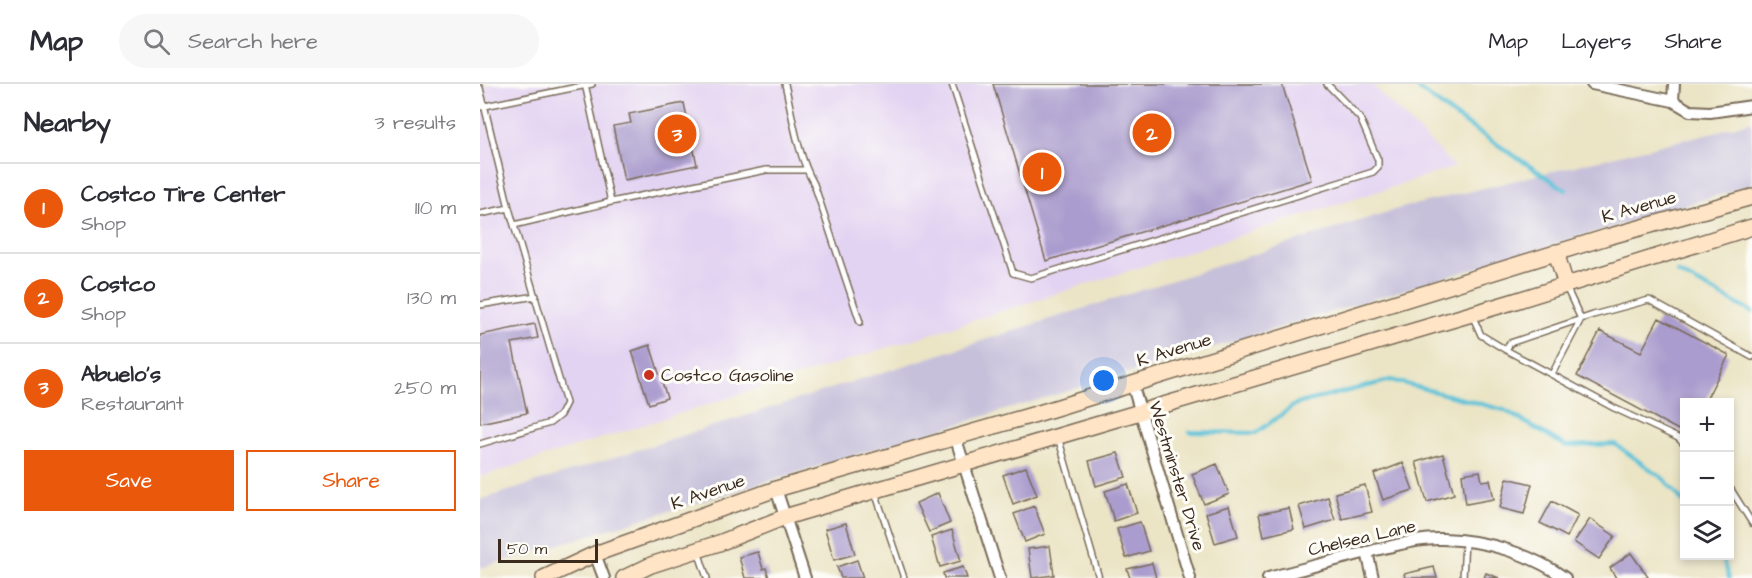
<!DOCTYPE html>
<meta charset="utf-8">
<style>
:root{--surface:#fff;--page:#f7f7f7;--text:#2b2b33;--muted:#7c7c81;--line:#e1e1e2;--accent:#ea580c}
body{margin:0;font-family:"Architects Daughter",sans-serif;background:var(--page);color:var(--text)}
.controls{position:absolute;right:18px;bottom:18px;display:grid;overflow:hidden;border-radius:0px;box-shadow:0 3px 9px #0003}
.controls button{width:54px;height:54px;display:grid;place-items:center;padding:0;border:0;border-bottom:2px solid var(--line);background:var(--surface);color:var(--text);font:30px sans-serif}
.scale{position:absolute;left:18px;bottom:15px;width:100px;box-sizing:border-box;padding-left:6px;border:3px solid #3b2a1e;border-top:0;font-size:16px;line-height:21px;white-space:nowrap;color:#3b2a1e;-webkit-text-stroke:4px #fdfcf7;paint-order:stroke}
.you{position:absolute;left:624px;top:297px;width:21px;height:21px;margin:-15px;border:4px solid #fff;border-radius:50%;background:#1a73e8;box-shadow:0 0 0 9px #1a73e833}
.badge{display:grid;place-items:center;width:39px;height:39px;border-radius:50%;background:var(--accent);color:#fff;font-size:20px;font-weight:700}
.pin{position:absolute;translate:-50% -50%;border:3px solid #fff;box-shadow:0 2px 6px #0006}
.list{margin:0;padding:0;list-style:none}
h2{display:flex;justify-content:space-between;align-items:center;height:78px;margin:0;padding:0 24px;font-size:26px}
h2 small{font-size:20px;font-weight:400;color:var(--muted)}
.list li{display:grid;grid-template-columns:39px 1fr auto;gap:18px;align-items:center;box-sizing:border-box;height:90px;padding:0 24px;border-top:2px solid var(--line)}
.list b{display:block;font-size:22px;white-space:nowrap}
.list p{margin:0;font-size:20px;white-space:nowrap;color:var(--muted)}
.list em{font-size:20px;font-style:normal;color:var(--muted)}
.actions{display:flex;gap:12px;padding:18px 24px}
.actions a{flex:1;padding:14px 0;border:2px solid var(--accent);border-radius:0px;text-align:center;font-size:21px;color:var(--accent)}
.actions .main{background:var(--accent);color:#fff}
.icon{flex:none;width:33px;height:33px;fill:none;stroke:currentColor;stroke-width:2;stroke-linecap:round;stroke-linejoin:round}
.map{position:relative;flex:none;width:1272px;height:494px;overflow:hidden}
header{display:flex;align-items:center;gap:36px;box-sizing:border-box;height:84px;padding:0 30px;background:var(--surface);border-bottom:2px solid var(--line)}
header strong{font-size:28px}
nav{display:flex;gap:33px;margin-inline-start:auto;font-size:21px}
.search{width:420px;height:54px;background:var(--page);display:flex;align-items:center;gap:15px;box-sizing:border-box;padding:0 21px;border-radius:33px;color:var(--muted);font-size:22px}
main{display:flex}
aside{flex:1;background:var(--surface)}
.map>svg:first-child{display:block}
.built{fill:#e3d3f2}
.industrial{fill:#c6c0da}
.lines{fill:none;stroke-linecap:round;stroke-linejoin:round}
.stream{stroke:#5bc2d8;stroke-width:4}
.building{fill:#aa9cce}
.service-casing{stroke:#796b58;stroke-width:8}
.minor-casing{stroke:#796b58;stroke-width:14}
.secondary-casing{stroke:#796b58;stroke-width:18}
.service{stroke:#fff;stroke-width:5}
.minor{stroke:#fff;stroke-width:10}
.secondary{stroke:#ffe4c6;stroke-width:15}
.poi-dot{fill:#c8321e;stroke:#fdfcf7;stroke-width:2}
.labels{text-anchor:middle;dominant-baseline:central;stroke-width:6;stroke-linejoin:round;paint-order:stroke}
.street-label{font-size:18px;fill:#3b2a1e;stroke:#fdfcf7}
.poi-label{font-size:18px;fill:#3b2a1e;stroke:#fdfcf7;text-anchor:start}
</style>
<header>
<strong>Map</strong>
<div class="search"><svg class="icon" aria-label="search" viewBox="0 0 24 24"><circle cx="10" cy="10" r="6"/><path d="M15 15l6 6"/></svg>Search here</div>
<nav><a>Map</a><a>Layers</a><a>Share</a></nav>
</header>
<main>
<aside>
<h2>Nearby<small>3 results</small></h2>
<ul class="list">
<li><span class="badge">1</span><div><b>Costco Tire Center</b><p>Shop</p></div><em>110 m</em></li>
<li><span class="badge">2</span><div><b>Costco</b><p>Shop</p></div><em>130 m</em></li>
<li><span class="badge">3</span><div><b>Abuelo's</b><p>Restaurant</p></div><em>250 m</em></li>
</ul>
<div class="actions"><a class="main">Save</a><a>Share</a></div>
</aside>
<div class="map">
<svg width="1272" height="494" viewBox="0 0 1272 494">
<rect width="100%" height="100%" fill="#fdfcf7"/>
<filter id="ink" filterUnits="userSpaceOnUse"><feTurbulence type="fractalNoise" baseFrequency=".0167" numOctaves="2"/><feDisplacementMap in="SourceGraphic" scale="12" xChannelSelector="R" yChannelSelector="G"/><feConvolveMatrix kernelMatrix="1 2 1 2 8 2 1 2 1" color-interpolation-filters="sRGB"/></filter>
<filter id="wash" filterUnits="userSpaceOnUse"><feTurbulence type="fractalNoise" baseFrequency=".008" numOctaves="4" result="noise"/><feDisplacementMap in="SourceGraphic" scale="24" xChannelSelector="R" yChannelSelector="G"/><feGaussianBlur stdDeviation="1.35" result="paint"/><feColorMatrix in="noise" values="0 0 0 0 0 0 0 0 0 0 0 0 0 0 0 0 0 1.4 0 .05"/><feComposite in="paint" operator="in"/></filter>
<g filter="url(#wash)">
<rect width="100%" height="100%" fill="#ebe4c5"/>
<path class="built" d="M 14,0 L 891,0 L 975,83 L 0,393 L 0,3 Z"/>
<path class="industrial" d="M 1272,37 L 1272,101 L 0,484 L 0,416 L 917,125 L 1239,47 Z"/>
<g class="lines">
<path class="stream" d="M 932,0 L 976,33 L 1086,106
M 1197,188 L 1272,228
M 710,348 L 776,349 L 816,320 L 911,296 L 1024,326 L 1086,362 L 1135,360 L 1185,396 L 1204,419
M 1242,472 L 1249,494"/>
</g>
<g id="blocks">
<path class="building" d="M 513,0 L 802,0 L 832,96 L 566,177 Z
M 204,19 L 217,81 L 144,96 L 133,42 L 151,39 L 149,30 Z
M 1179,234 L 1249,271 L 1226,316 L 1230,318 L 1204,318 L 1204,349 L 1097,292 L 1120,247 L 1161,268 Z
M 55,240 L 58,254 L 32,259 L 47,329 L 0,339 L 0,251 Z
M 170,261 L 187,314 L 169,320 L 152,267 Z
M 638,369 L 646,393 L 616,402 L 609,377 Z
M 963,370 L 974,410 L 947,418 L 936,378 Z
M 923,379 L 933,406 L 903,416 L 894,390 Z
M 737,380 L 749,410 L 724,420 L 712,390 Z
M 546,383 L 557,411 L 533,420 L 523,391 Z
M 1000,387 L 1002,397 L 1010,396 L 1014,415 L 986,420 L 982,390 Z
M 1027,394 L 1052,400 L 1044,430 L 1020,424 Z
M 648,400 L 657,429 L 634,437 L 625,407 Z
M 885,401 L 892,428 L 862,435 L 855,409 Z
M 458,409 L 470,439 L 449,448 L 436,419 Z
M 848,413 L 855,436 L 826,445 L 819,422 Z
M 1072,417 L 1098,431 L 1087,453 L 1060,439 Z
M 554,422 L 565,450 L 545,458 L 534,430 Z
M 749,422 L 758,452 L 735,459 L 726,429 Z
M 809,424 L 814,445 L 784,452 L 779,430 Z
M 1110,435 L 1135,452 L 1119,475 L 1094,458 Z
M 660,438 L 669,467 L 646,474 L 637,445 Z
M 366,439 L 375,470 L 354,476 L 345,445 Z
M 472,446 L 481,477 L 460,483 L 451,453 Z
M 570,462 L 574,491 L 552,494 L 548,465 Z
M 278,468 L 283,485 L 286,484 L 289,494 L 265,494 L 259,473 Z
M 1151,469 L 1168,493 L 1167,494 L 1136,494 L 1130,484 Z
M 377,476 L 383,494 L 361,494 L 357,483 Z
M 672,479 L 676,494 L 650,494 L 647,485 Z
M 483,483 L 487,494 L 464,494 L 463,489 Z
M 954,483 L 957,494 L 925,494 L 924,490 Z
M 1006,489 L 1019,494 L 1004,494 Z"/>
</g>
</g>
<g filter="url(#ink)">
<use href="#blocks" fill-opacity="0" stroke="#796b58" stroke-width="1.5"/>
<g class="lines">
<g class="service-casing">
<path id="service" d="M 105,0 L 131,118
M 305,0 C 313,34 317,70 334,100 L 380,238
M 472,0 L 533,189 L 551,194 L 893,88 L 898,83 L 898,76 L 880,34 L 847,0
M 0,4 L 29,124 L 86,319 L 80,331 L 70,339 L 0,360
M 0,23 L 112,0
M 0,130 L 29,124
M 34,141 L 131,118 L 286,86 L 326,86
M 1086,203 L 1101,235
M 0,221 L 56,212
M 992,231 L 1001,251 L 1026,266
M 1072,290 L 1101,235
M 578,353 L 619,494
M 1204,360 L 1198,354 L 1134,324 L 1026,266 L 1030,259 L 1113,231 L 1169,216 L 1272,273
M 1250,404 L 1272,439
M 395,408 L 424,494
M 218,467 L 227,494
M 983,494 L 985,457"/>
</g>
<g class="minor-casing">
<path id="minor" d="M 1112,0 L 1193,17 L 1210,27 L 1230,28 L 1272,22
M 1193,17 L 1194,0
M 652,299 L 710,494
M 475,352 L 520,494
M 296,405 L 325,494
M 887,468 L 893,494
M 115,470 L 124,494
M 788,494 C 823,485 859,475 895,466 C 918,461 940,454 963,455 C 1006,456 1051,470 1085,494"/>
</g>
<g class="secondary-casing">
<path id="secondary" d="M 1076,168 L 1086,201
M 64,494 L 115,470 L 296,405 L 556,330 L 1127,153 L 1272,113
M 144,494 L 171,481 L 239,459 L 305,433 L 1032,218 L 1272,143"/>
</g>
<use href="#service" class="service"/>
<use href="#minor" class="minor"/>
<use href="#secondary" class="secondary"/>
</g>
</g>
<circle class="poi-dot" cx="169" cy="291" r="6"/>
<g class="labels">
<g class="street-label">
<text transform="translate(1159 123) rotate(-16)">K Avenue</text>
<text transform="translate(694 266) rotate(-17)">K Avenue</text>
<text transform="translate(697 392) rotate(73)">Westminster Drive</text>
<text transform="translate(228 408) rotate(-19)">K Avenue</text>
<text transform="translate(882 454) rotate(-13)">Chelsea Lane</text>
</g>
<g class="poi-label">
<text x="181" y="291">Costco Gasoline</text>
</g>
</g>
</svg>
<div class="controls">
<button>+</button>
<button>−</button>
<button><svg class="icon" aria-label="layers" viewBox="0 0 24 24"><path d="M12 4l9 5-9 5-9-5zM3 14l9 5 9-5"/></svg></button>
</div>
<div class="scale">50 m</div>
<div class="you"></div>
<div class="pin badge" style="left:562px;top:88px">1</div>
<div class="pin badge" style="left:672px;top:49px">2</div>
<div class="pin badge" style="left:197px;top:50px">3</div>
</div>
</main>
